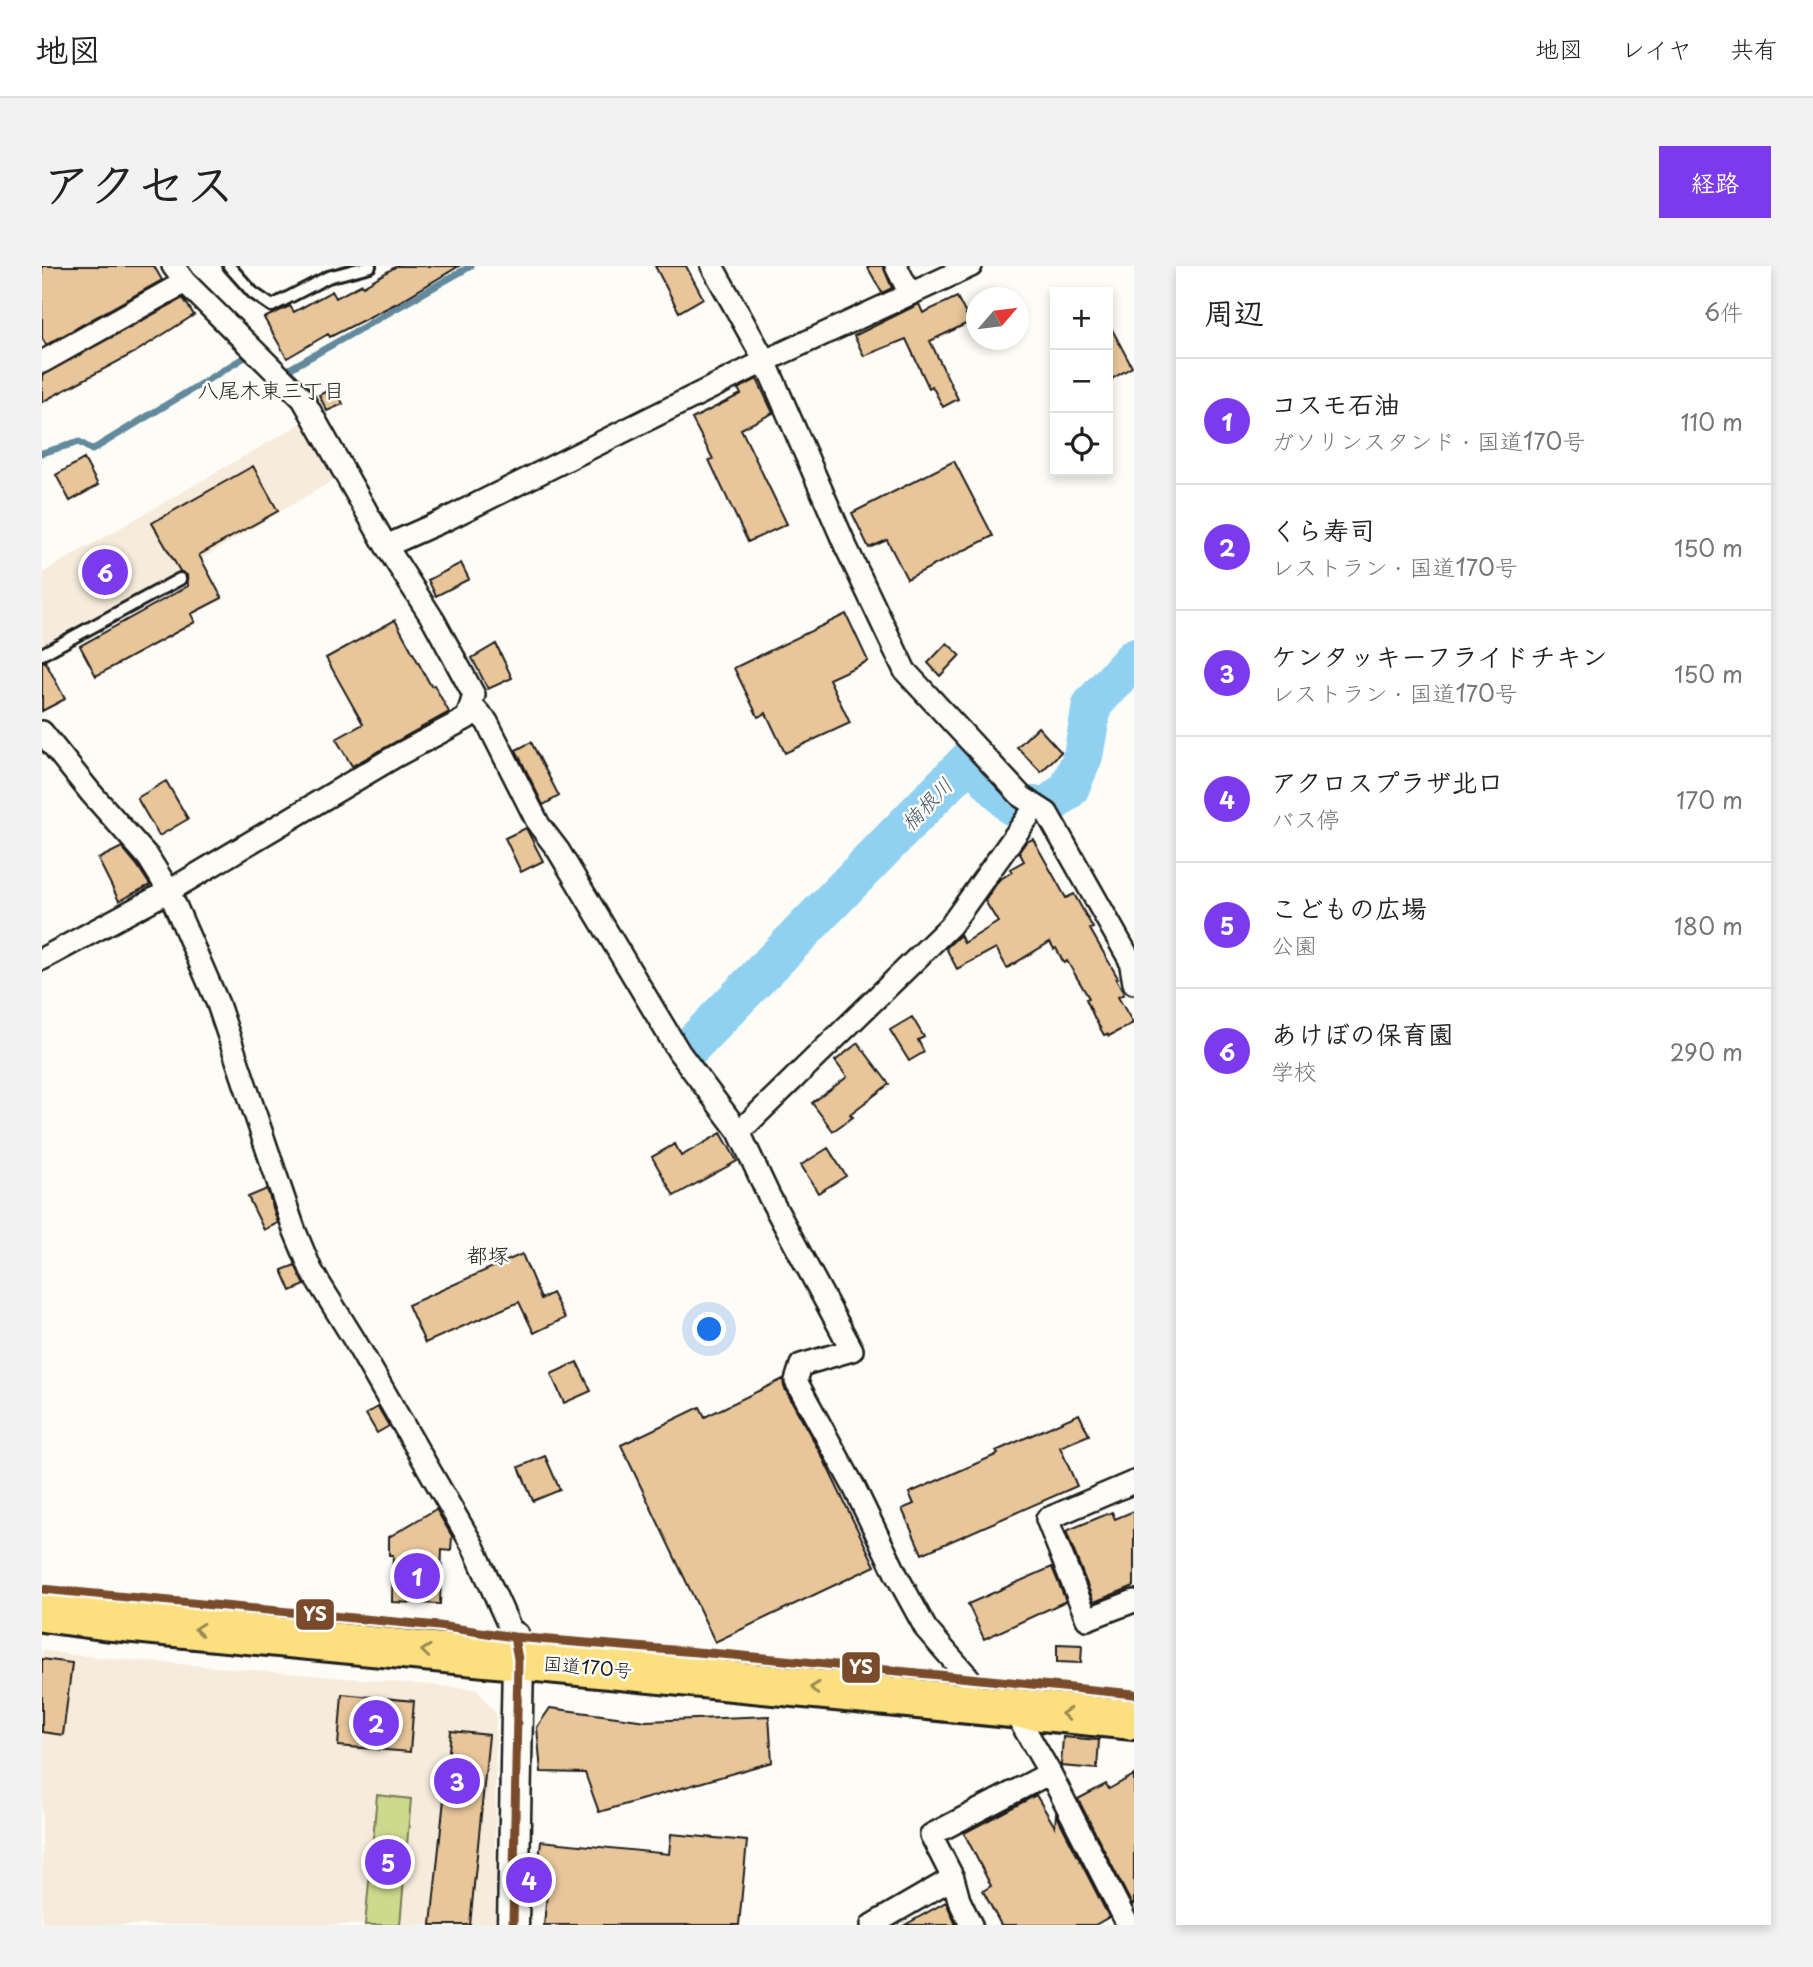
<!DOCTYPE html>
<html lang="ja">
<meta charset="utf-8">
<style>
:root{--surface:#fff;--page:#f2f2f2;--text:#222;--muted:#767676;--line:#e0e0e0;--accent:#7c3aed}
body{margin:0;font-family:"Playpen Sans","Klee One",sans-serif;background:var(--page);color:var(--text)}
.controls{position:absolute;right:21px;top:21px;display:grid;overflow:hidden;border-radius:0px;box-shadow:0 4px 10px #0003}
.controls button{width:63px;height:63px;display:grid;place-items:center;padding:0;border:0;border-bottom:2px solid var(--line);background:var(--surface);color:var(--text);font:35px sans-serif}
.compass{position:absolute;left:924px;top:21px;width:63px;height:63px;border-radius:50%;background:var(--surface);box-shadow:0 4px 10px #0003;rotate:62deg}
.you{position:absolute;left:668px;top:1064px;width:24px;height:24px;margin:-18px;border:5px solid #fff;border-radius:50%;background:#1a73e8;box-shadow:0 0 0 10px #1a73e833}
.badge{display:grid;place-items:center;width:46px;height:46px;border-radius:50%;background:var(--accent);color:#fff;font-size:23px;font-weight:700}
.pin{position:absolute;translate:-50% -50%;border:4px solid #fff;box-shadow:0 2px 7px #0006}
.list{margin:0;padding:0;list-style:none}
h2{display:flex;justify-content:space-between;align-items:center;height:91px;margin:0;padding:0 28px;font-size:30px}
h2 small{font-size:23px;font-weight:400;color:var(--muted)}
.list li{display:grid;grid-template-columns:46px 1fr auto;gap:21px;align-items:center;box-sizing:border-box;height:126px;padding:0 28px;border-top:2px solid var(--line)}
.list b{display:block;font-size:26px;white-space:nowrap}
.list p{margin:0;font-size:23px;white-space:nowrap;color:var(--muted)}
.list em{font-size:23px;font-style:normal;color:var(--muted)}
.icon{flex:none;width:38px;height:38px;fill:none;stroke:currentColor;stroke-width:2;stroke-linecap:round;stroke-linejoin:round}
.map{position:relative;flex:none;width:1092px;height:1659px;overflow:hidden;border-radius:0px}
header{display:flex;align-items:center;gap:42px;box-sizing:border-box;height:98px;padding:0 35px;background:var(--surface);border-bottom:2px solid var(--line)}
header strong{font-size:33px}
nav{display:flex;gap:38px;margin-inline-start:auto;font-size:24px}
.intro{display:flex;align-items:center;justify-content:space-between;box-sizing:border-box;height:168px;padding:0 42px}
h1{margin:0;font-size:49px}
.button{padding:18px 32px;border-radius:0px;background:var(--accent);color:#fff;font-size:24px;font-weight:700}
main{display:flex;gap:42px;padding:0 42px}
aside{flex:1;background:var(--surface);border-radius:0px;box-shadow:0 4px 10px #0003}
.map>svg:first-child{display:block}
.built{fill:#f7ecdb}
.green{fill:#cdda8d;stroke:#747b54;stroke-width:2}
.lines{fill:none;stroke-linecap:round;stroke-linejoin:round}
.stream{stroke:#62899c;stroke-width:7}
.river{stroke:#90d1f1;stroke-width:40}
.building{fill:#e9c69a;stroke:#1c1c1c;stroke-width:2}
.lane-casing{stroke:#1c1c1c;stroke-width:16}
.street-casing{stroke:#1c1c1c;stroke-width:26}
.secondary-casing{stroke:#1c1c1c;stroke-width:35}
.highway-casing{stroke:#1c1c1c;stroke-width:44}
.lane{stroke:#fdfcf7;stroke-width:10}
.street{stroke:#fdfcf7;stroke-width:21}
.secondary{stroke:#fdfcf7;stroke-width:30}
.highway{stroke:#fce080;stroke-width:38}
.bus-1-casing{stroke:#fdfcf7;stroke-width:14}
.bus-1{stroke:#7a4b2a;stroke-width:9}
.oneway{stroke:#978853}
.labels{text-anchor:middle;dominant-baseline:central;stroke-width:5;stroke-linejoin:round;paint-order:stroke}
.street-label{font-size:19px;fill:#1c1c1c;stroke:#fdfcf7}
.neighbourhood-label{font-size:21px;fill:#1c1c1c;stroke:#fdfcf7}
.water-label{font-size:21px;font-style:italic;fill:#455b67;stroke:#fdfcf7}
.line-badge{stroke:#fdfcf7;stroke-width:2.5}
.badge-label{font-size:19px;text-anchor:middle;font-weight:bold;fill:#fff}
</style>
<header>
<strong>地図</strong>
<nav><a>地図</a><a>レイヤ</a><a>共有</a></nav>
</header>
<div class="intro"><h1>アクセス</h1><a class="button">経路</a></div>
<main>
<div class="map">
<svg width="1092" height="1659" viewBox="0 0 1092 1659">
<rect width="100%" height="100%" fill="#fdfcf7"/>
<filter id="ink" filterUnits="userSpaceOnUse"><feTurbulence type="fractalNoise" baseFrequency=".0143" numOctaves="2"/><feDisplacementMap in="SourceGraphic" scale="14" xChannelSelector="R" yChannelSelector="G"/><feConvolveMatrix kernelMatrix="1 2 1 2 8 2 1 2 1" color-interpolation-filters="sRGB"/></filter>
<g filter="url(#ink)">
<path class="built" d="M 265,154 L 295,212 L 137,306 L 0,378 L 0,307 Z
M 0,1384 L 31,1389 L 435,1423 L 454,1448 L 453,1659 L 0,1659 Z"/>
<path class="green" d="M 335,1529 L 369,1533 L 358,1659 L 323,1659 Z"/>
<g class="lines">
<path class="stream" d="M 242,106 L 429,0
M 0,187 L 37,176 L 50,184 L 203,91"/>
<path class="river" d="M 649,780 L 928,493 L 971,540 L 1006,540 L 1027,523 L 1041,490 L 1050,439 L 1092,392"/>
</g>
<path class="building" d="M 0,0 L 112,0 L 120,14 L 4,79 L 0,72 Z
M 355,0 L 417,0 L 355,37 L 288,71 L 286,68 L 245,92 L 222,52 L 248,40 L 252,46 L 290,25 L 294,32 L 320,18 L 321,20 Z
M 613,0 L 644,0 L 661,32 L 637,46 Z
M 825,0 L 841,0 L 850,22 L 840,27 Z
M 915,31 L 928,56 L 888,75 L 916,133 L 901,141 L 890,120 L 887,122 L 864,73 L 822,90 L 812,70 L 877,38 L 881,47 Z
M 141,32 L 152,49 L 92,87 L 0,136 L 0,109 Z
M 1066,56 L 1090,101 L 1066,115 Z
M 715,113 L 731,147 L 699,163 L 745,258 L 706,276 L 667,194 L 671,193 L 650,153 L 699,128 L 696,123 Z
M 293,121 L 301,138 L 285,145 L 277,129 Z
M 42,193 L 56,219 L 28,235 L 14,209 Z
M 912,195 L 951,270 L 865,313 L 845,274 L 827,282 L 810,247 Z
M 211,200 L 236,245 L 157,289 L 180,332 L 149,348 L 153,356 L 54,410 L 38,380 L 146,320 L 145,309 L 138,305 L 110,257 Z
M 419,297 L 427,313 L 394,330 L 386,314 Z
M 804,348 L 826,395 L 787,413 L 808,457 L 743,487 L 724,447 L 716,451 L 692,402 Z
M 353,354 L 389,420 L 392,419 L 407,446 L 310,500 L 294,473 L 321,458 L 284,392 Z
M 905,377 L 918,389 L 898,410 L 886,397 Z
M 454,378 L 470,412 L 446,423 L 430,392 Z
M 3,395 L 23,433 L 0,445 L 0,396 Z
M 996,461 L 1019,486 L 999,506 L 975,481 Z
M 489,476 L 517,530 L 501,539 L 474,484 Z
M 124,515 L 146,553 L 117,570 L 95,532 Z
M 484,562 L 501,595 L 479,606 L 463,572 Z
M 991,573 L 1024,632 L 1032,628 L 1051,662 L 1048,663 L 1076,712 L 1074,713 L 1082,728 L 1076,731 L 1091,757 L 1067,770 L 1065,768 L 1062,769 L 1053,753 L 1044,733 L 1047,732 L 1025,695 L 1022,697 L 1014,682 L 1012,683 L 1008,676 L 965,702 L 954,682 L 915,703 L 904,682 L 918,669 L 922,677 L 956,656 L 943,635 L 957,614 L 970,606 L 968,603 L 982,595 L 977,586 L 984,576 Z
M 80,581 L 95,599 L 108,619 L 77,635 L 56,593 Z
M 870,751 L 882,771 L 876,774 L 882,786 L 867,795 L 848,764 Z
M 816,777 L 847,818 L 808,848 L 811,851 L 791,865 L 770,837 L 805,811 L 793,795 Z
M 679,867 L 695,895 L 632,930 L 610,891 L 633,878 L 639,890 Z
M 786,882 L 804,910 L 776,927 L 759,899 Z
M 225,923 L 236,957 L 222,964 L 206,931 Z
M 480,988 L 499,1033 L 510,1027 L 523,1052 L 492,1067 L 477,1036 L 383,1077 L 366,1039 Z
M 253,999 L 263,1019 L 249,1025 L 240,1004 Z
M 535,1096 L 549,1125 L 522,1137 L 509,1108 Z
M 741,1113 L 742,1121 L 782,1194 L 833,1300 L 673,1376 L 579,1179 L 658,1141 L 663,1151 Z
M 336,1141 L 347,1160 L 335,1167 L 324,1148 Z
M 1037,1148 L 1047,1169 L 1018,1181 L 1035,1220 L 880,1288 L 860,1243 L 872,1238 L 867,1227 L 956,1188 L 954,1185 Z
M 503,1190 L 518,1224 L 491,1235 L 477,1201 Z
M 394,1243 L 410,1270 L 409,1285 L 400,1284 L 398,1338 L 350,1336 L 351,1289 L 347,1289 L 347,1271 Z
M 1092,1245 L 1092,1320 L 1052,1336 L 1024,1265 L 1070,1246 L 1073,1253 Z
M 1010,1301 L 1024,1335 L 942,1373 L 926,1338 Z
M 1015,1378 L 1040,1379 L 1039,1397 L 1015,1396 Z
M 0,1393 L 30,1397 L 21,1469 L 0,1466 Z
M 300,1428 L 372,1435 L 368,1486 L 296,1480 Z
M 508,1442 L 604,1455 L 727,1450 L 730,1496 L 557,1546 L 543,1507 L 499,1506 L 495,1461 Z
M 409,1465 L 447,1469 L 428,1659 L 389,1659 Z
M 1021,1471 L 1057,1474 L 1055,1503 L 1019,1500 Z
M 1092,1509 L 1092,1638 L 1090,1639 L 1036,1533 L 1064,1518 L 1067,1523 Z
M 994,1529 L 1013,1561 L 1014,1548 L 1067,1651 L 1053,1659 L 959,1659 L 941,1625 L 949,1620 L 922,1567 Z
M 629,1568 L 705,1575 L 697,1659 L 502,1659 L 505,1627 L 494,1625 L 499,1575 L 627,1588 Z
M 904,1636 L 914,1659 L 863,1659 Z"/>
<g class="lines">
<g class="lane-casing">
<path id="lane" d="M 187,0 L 211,27 L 230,40 L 286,11 L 328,0
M 0,388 L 138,313"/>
</g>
<g class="street-casing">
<path id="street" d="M 670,0 L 723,95 L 804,281 L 863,405 L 980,531 L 1005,547 L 1088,694 L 1092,717
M 854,0 L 868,28
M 0,96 L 143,16
M 344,280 L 405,253 L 723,95 L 929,0
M 429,439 L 445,456 L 497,559 L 516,584 L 637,786 L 697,866 L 727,930 L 810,1084 L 759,1099 L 754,1115 L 812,1221 L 855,1310 L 884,1363 L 927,1412
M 0,466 L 49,527 L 106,591 L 127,625 L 176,738 L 252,963 L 269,1004 L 313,1075 L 431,1280 L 472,1371
M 0,693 L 127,625 L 352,491 L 425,452 L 432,429 L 392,355 L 344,280 L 261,133 L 143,16 L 131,0
M 697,866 L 909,659 L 994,540
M 1092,1216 L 1005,1253 L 1045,1353 L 1092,1335
M 971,1443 L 1008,1507 L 1086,1659
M 830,1659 L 911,1612
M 929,1659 L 917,1634 L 911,1612 L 889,1569 L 1008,1507"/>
</g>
<g class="secondary-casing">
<path id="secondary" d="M 471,1659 L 476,1393 L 472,1371"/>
</g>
<g class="highway-casing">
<path id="highway" d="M 0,1346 L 61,1354 L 1092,1454"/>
</g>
<use href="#lane" class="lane"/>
<use href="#street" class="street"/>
<use href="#secondary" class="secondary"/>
<use href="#highway" class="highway"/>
<g class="bus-1-casing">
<path id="bus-1" d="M 0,1323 L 397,1360 L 472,1371 L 691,1389 L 1092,1428
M 471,1659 L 476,1393 L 472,1371"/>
</g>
<use href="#bus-1" class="bus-1"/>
</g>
<defs><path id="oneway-chevron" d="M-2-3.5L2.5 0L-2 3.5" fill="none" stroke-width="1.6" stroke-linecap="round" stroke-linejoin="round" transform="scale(1.75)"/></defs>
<g class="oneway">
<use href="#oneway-chevron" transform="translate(157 1363) rotate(-175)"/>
<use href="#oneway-chevron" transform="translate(384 1385) rotate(-174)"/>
<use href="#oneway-chevron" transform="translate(773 1422) rotate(-174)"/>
<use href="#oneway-chevron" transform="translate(1024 1448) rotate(-175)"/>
</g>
</g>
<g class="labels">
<g class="street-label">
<text transform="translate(546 1400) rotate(5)">国道170号</text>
</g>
<g class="neighbourhood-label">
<text x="229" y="123">八尾木東三丁目</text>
<text x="446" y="988">都塚</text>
</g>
<g class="water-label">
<text transform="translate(884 537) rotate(-46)">楠根川</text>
</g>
</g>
<g class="line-badge">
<rect x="253" y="1332" width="40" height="33" rx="7" fill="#7a4b2a"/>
<rect x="799" y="1385" width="40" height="33" rx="7" fill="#7a4b2a"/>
</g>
<g class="badge-label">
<text x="273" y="1355">YS</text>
<text x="819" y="1408">YS</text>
</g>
</svg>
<div class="controls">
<button>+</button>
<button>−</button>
<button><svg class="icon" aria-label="locate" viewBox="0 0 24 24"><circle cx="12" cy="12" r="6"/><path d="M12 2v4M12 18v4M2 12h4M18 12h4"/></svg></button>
</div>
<svg class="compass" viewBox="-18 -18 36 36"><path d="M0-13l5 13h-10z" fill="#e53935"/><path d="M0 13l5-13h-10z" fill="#767676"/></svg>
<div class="you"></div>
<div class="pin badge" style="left:375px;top:1310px">1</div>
<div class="pin badge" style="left:334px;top:1457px">2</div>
<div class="pin badge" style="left:415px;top:1515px">3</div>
<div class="pin badge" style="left:487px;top:1614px">4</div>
<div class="pin badge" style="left:346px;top:1596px">5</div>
<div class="pin badge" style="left:63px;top:306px">6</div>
</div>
<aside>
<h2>周辺<small>6件</small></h2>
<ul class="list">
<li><span class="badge">1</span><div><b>コスモ石油</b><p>ガソリンスタンド · 国道170号</p></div><em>110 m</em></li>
<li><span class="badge">2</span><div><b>くら寿司</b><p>レストラン · 国道170号</p></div><em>150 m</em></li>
<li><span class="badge">3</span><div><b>ケンタッキーフライドチキン</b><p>レストラン · 国道170号</p></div><em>150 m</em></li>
<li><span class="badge">4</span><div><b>アクロスプラザ北口</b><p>バス停</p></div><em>170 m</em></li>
<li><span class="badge">5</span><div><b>こどもの広場</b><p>公園</p></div><em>180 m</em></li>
<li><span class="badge">6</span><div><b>あけぼの保育園</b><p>学校</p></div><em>290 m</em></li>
</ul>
</aside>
</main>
